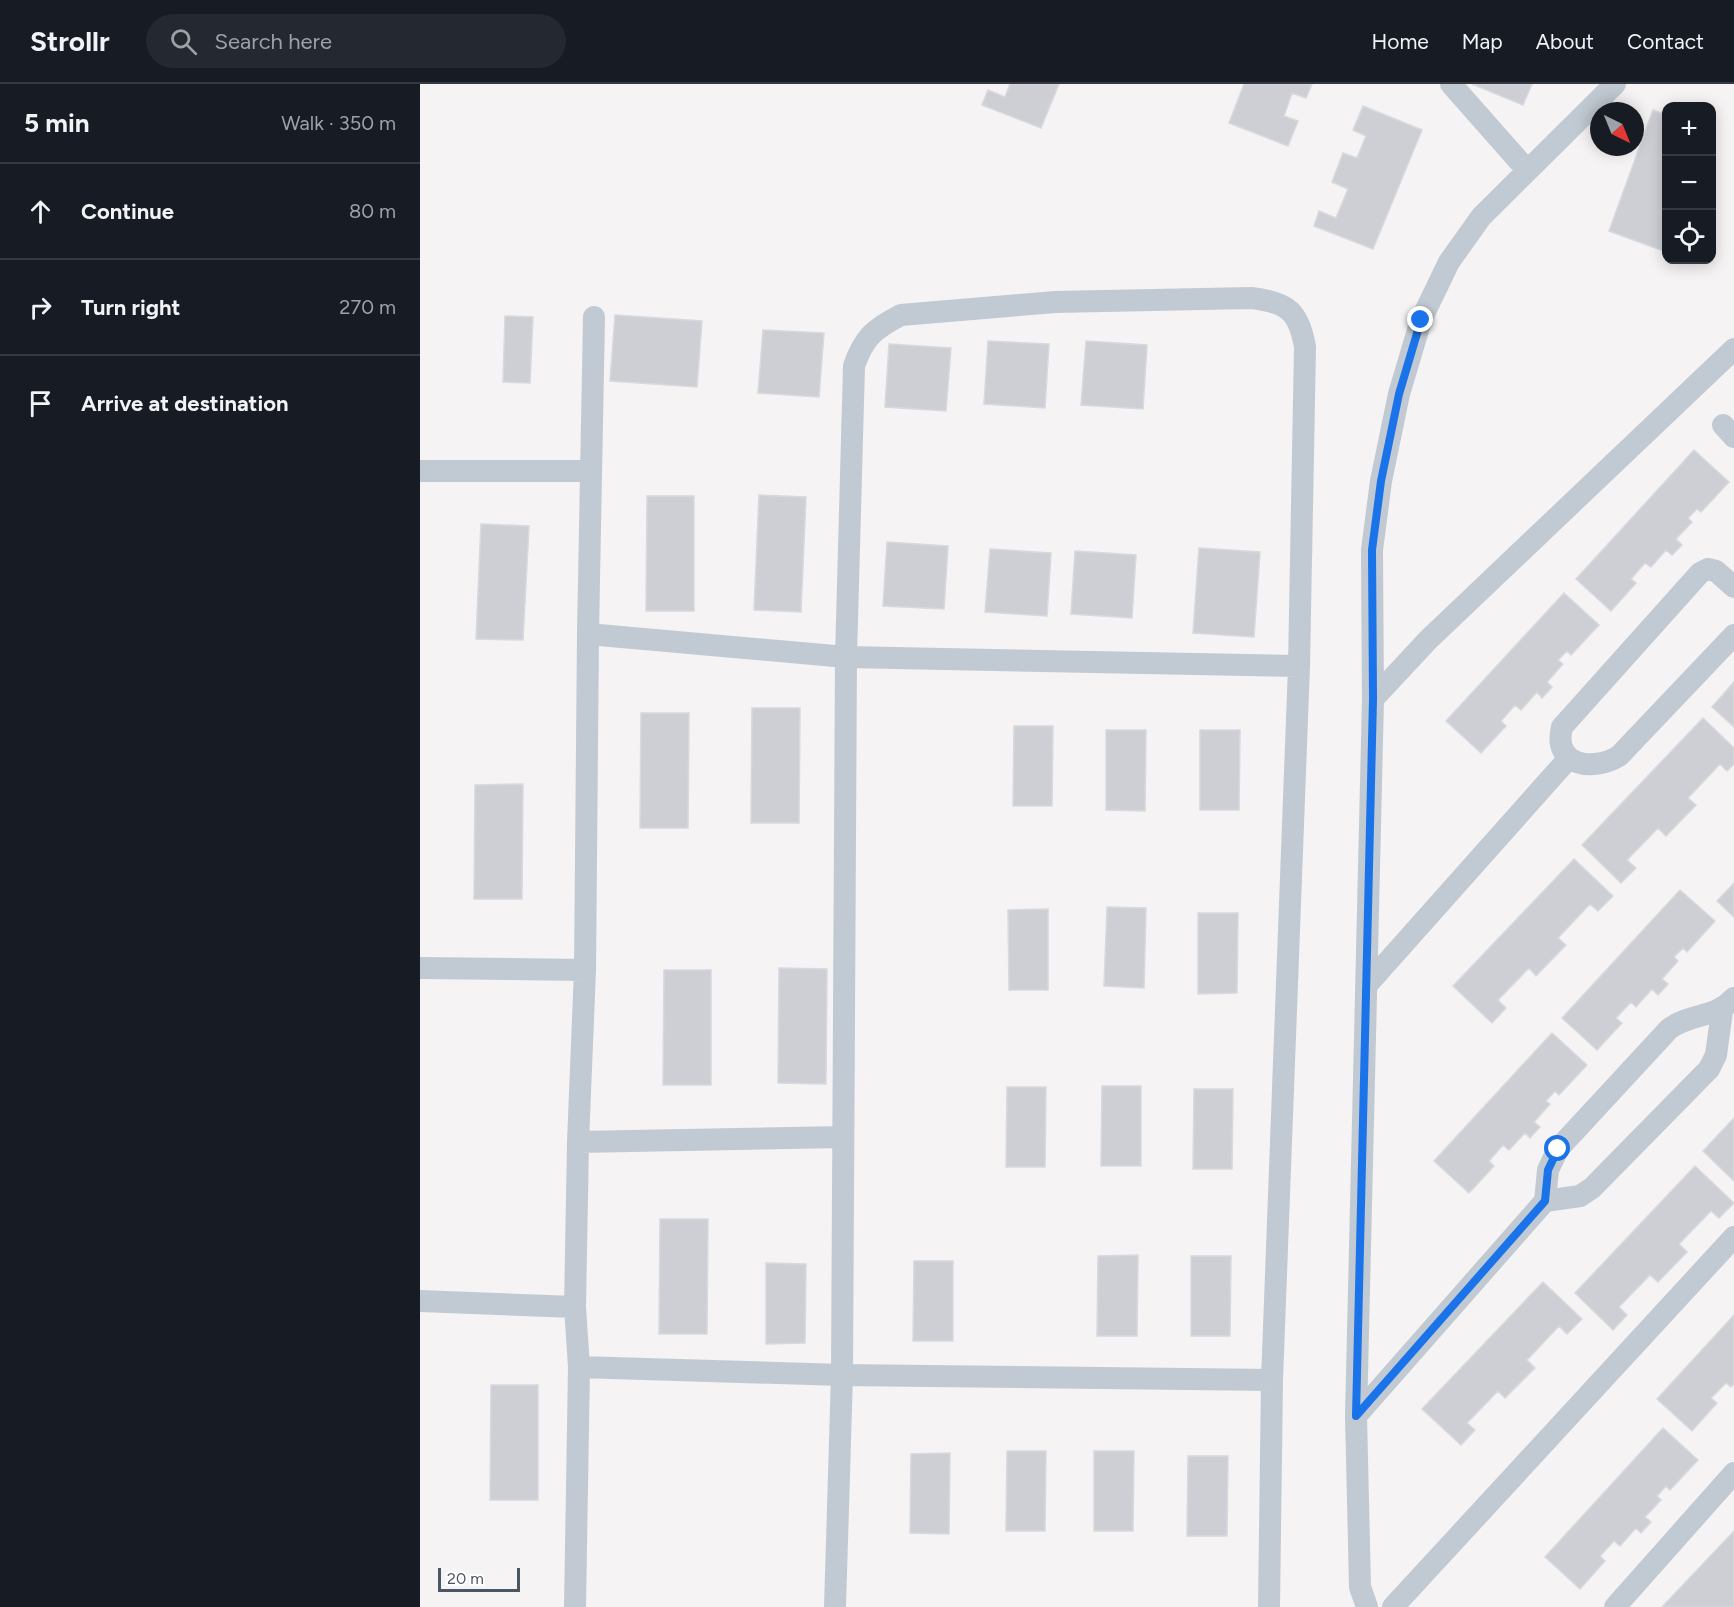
<!DOCTYPE html>
<meta charset="utf-8">
<style>
:root{--surface:#171b24;--page:#242831;--text:#f1f3f6;--muted:#9ea1a6;--line:#363941}
body{margin:0;font-family:Figtree,sans-serif;background:var(--page);color:var(--text)}
.controls{position:absolute;right:18px;top:18px;display:grid;overflow:hidden;border-radius:12px;box-shadow:0 3px 15px #0003}
.controls button{width:54px;height:54px;display:grid;place-items:center;padding:0;border:0;border-bottom:2px solid var(--line);background:var(--surface);color:var(--text);font:30px sans-serif}
.compass{position:absolute;left:1170px;top:18px;width:54px;height:54px;border-radius:50%;background:var(--surface);box-shadow:0 3px 15px #0003;rotate:137deg}
.scale{position:absolute;left:18px;bottom:15px;width:82px;box-sizing:border-box;padding-left:6px;border:3px solid #4a5661;border-top:0;font-size:16px;line-height:21px;white-space:nowrap;color:#4a5661;-webkit-text-stroke:4px #fff;paint-order:stroke}
.stop{position:absolute;width:18px;height:18px;margin:-14px;border:4px solid #1a73e8;border-radius:50%;background:#fff}
.stop.end{background:#1a73e8;border-color:#fff;box-shadow:0 2px 6px #0008}
.list{margin:0;padding:0;list-style:none}
h2{display:flex;justify-content:space-between;align-items:center;height:78px;margin:0;padding:0 24px;font-size:26px}
h2 small{font-size:20px;font-weight:400;color:var(--muted)}
.list li{display:grid;grid-template-columns:39px 1fr auto;gap:18px;align-items:center;box-sizing:border-box;height:96px;padding:0 24px;border-top:2px solid var(--line)}
.list b{display:block;font-size:22px;white-space:nowrap}
.list em{font-size:20px;font-style:normal;color:var(--muted)}
.icon{flex:none;width:33px;height:33px;fill:none;stroke:currentColor;stroke-width:2;stroke-linecap:round;stroke-linejoin:round}
.map{position:relative;flex:none;width:1314px;height:1523px;overflow:hidden}
header{display:flex;align-items:center;gap:36px;box-sizing:border-box;height:84px;padding:0 30px;background:var(--surface);border-bottom:2px solid var(--line)}
header strong{font-size:28px}
nav{display:flex;gap:33px;margin-inline-start:auto;font-size:21px}
.search{width:420px;height:54px;background:var(--page);display:flex;align-items:center;gap:15px;box-sizing:border-box;padding:0 21px;border-radius:33px;color:var(--muted);font-size:22px}
main{display:flex}
aside{flex:1;background:var(--surface)}
.map>svg:first-child{display:block}
.building{fill:#cdcfd5;stroke:#d7d9de;stroke-width:1.5}
.lines{fill:none;stroke-linecap:round;stroke-linejoin:round}
.minor{stroke:#c1cad2;stroke-width:22}
.route{stroke:#1a73e8;stroke-width:8}
</style>
<header>
<strong>Strollr</strong>
<div class="search"><svg class="icon" aria-label="search" viewBox="0 0 24 24"><circle cx="10" cy="10" r="6"/><path d="M15 15l6 6"/></svg>Search here</div>
<nav><a>Home</a><a>Map</a><a>About</a><a>Contact</a></nav>
</header>
<main>
<aside>
<h2>5 min<small>Walk · 350 m</small></h2>
<ul class="list">
<li><svg class="icon" aria-label="ahead" viewBox="0 0 24 24"><path d="M12 20V5M6 11l6-6 6 6"/></svg><div><b>Continue</b></div><em>80 m</em></li>
<li><svg class="icon" aria-label="right" viewBox="0 0 24 24"><path d="M7 20v-9h11M14 6l5 5-5 5"/></svg><div><b>Turn right</b></div><em>270 m</em></li>
<li><svg class="icon" aria-label="arrive" viewBox="0 0 24 24"><path d="M6 21V4h12l-3 4 3 4H6"/></svg><div><b>Arrive at destination</b></div></li>
</ul>
</aside>
<div class="map">
<svg width="1314" height="1523" viewBox="0 0 1314 1523">
<rect width="100%" height="100%" fill="#f5f3f3"/>
<path class="building" d="M 590,0 L 639,0 L 621,44 L 562,21 L 568,6 L 585,13 Z
M 824,0 L 892,0 L 886,14 L 872,9 L 864,32 L 878,37 L 868,62 L 809,39 Z
M 1052,0 L 1112,0 L 1103,21 Z
M 943,22 L 1002,46 L 953,165 L 894,142 L 899,127 L 916,134 L 928,105 L 912,98 L 923,69 L 937,74 L 946,52 L 933,46 Z
M 1233,26 L 1246,31 L 1246,132 L 1244,139 L 1246,140 L 1246,168 L 1189,147 Z
M 195,231 L 282,237 L 277,303 L 190,297 Z
M 85,232 L 113,233 L 110,299 L 83,298 Z
M 343,246 L 404,249 L 399,313 L 338,309 Z
M 568,257 L 629,260 L 625,324 L 564,320 Z
M 666,257 L 727,261 L 723,325 L 661,321 Z
M 469,260 L 531,264 L 526,327 L 465,323 Z
M 1274,366 L 1309,398 L 1281,428 L 1277,425 L 1268,434 L 1272,438 L 1256,455 L 1262,461 L 1252,471 L 1246,466 L 1231,483 L 1225,479 L 1211,495 L 1216,499 L 1191,527 L 1156,495 Z
M 339,411 L 386,413 L 381,528 L 334,526 Z
M 227,412 L 274,412 L 274,527 L 226,527 Z
M 61,440 L 109,442 L 103,556 L 56,555 Z
M 467,458 L 528,462 L 524,525 L 463,522 Z
M 779,464 L 840,468 L 834,553 L 773,549 Z
M 570,465 L 631,469 L 627,532 L 565,528 Z
M 655,467 L 716,471 L 712,534 L 651,530 Z
M 1144,509 L 1179,541 L 1151,571 L 1147,567 L 1138,576 L 1143,580 L 1127,598 L 1132,603 L 1122,614 L 1117,608 L 1101,626 L 1095,621 L 1081,637 L 1086,642 L 1061,669 L 1026,637 Z
M 1314,598 L 1314,643 L 1292,623 Z
M 332,624 L 380,624 L 379,739 L 331,739 Z
M 221,629 L 269,629 L 268,744 L 220,744 Z
M 1283,634 L 1314,664 L 1314,680 L 1307,687 L 1300,680 L 1268,714 L 1276,721 L 1246,752 L 1238,744 L 1207,776 L 1216,784 L 1201,799 L 1162,761 Z
M 594,642 L 633,642 L 632,722 L 593,722 Z
M 686,646 L 726,646 L 725,727 L 686,726 Z
M 780,646 L 820,646 L 819,726 L 780,726 Z
M 103,700 L 102,815 L 54,815 L 55,701 Z
M 1154,775 L 1193,812 L 1178,827 L 1170,820 L 1138,854 L 1146,861 L 1116,892 L 1109,884 L 1078,916 L 1086,924 L 1072,939 L 1033,902 Z
M 1314,799 L 1314,833 L 1297,817 Z
M 1260,806 L 1295,837 L 1267,868 L 1263,864 L 1254,873 L 1258,877 L 1242,895 L 1248,900 L 1238,911 L 1232,905 L 1216,923 L 1211,918 L 1196,934 L 1202,939 L 1177,966 L 1142,934 Z
M 687,823 L 726,824 L 724,904 L 684,902 Z
M 628,825 L 628,906 L 589,906 L 588,826 Z
M 778,829 L 818,829 L 817,909 L 778,910 Z
M 359,884 L 407,885 L 406,1000 L 358,999 Z
M 244,886 L 291,886 L 291,1001 L 243,1001 Z
M 1132,949 L 1167,981 L 1139,1011 L 1135,1007 L 1126,1017 L 1130,1020 L 1114,1038 L 1120,1043 L 1110,1054 L 1105,1049 L 1089,1066 L 1083,1061 L 1069,1077 L 1074,1082 L 1049,1109 L 1014,1077 Z
M 682,1002 L 721,1002 L 721,1082 L 681,1082 Z
M 587,1003 L 626,1003 L 625,1083 L 586,1083 Z
M 774,1005 L 813,1005 L 812,1085 L 773,1085 Z
M 1314,1034 L 1314,1097 L 1283,1067 Z
M 1275,1082 L 1314,1119 L 1299,1134 L 1291,1127 L 1259,1160 L 1267,1168 L 1238,1198 L 1230,1191 L 1199,1223 L 1207,1231 L 1193,1246 L 1155,1209 Z
M 240,1135 L 288,1135 L 287,1250 L 239,1250 Z
M 718,1171 L 717,1252 L 677,1252 L 678,1172 Z
M 771,1172 L 811,1172 L 810,1252 L 771,1252 Z
M 494,1177 L 533,1177 L 533,1257 L 493,1257 Z
M 346,1179 L 386,1180 L 385,1259 L 346,1260 Z
M 1123,1198 L 1162,1235 L 1147,1250 L 1139,1242 L 1107,1276 L 1115,1284 L 1085,1314 L 1078,1307 L 1047,1339 L 1055,1346 L 1041,1361 L 1002,1325 Z
M 1314,1231 L 1314,1300 L 1311,1303 L 1306,1299 L 1291,1314 L 1297,1319 L 1272,1347 L 1237,1315 Z
M 71,1301 L 118,1301 L 118,1416 L 70,1416 Z
M 1243,1344 L 1278,1376 L 1250,1406 L 1246,1402 L 1237,1412 L 1241,1416 L 1225,1433 L 1231,1438 L 1221,1449 L 1216,1444 L 1200,1462 L 1194,1457 L 1180,1472 L 1185,1477 L 1160,1505 L 1125,1473 Z
M 587,1367 L 626,1367 L 625,1447 L 586,1447 Z
M 674,1367 L 714,1367 L 713,1447 L 674,1447 Z
M 530,1369 L 529,1450 L 490,1449 L 491,1370 Z
M 768,1372 L 808,1372 L 807,1452 L 767,1452 Z
M 1314,1447 L 1314,1523 L 1242,1523 Z"/>
<g class="lines">
<path class="minor" d="M 1031,0 L 1106,85
M 1303,341 L 1314,353
M 0,387 L 170,387
M 1314,503 L 1296,487 L 1288,485 L 1280,489 L 1142,643 C 1132,682 1173,688 1199,672 L 1314,551
M 168,550 L 174,233
M 953,615 L 1008,556 L 1314,265
M 0,884 L 165,886
M 946,902 L 1149,674
M 158,1058 L 423,1053
M 1125,1117 L 1160,1112 L 1172,1104 L 1289,985 L 1296,971 L 1302,927
M 0,1217 L 155,1223
M 159,1283 L 422,1291 L 852,1296
M 936,1332 L 1125,1117 L 1128,1086 L 1138,1065 L 1249,945 C 1272,928 1295,935 1314,914
M 155,1523 L 159,1283 L 155,1223 L 158,1058 L 165,886 L 168,550 L 426,573 L 879,582
M 415,1523 L 422,1291 L 426,573 L 434,282 C 444,253 454,245 481,231 L 635,218 L 831,214 C 867,218 879,227 885,263 L 879,582 L 852,1296 L 849,1523
M 947,1523 L 940,1503 L 936,1332 L 953,615 L 952,466 L 961,397 L 979,310 L 1001,236 L 1029,178 L 1061,133 L 1195,0
M 973,1523 L 1314,1153
M 1195,1523 L 1314,1389"/>
</g>
<g class="lines">
<path class="route" d="M 1001,236 L 979,310 L 961,397 L 952,466 L 953,615 L 936,1332 L 1125,1117 L 1128,1086 L 1138,1065"/>
</g>
</svg>
<div class="controls">
<button>+</button>
<button>−</button>
<button><svg class="icon" aria-label="locate" viewBox="0 0 24 24"><circle cx="12" cy="12" r="6"/><path d="M12 2v4M12 18v4M2 12h4M18 12h4"/></svg></button>
</div>
<svg class="compass" viewBox="-18 -18 36 36"><path d="M0-13l5 13h-10z" fill="#e53935"/><path d="M0 13l5-13h-10z" fill="#9ea1a6"/></svg>
<div class="scale">20 m</div>
<div class="stop" style="left:1138px;top:1065px"></div>
<div class="stop end" style="left:1001px;top:236px"></div>
</div>
</main>
